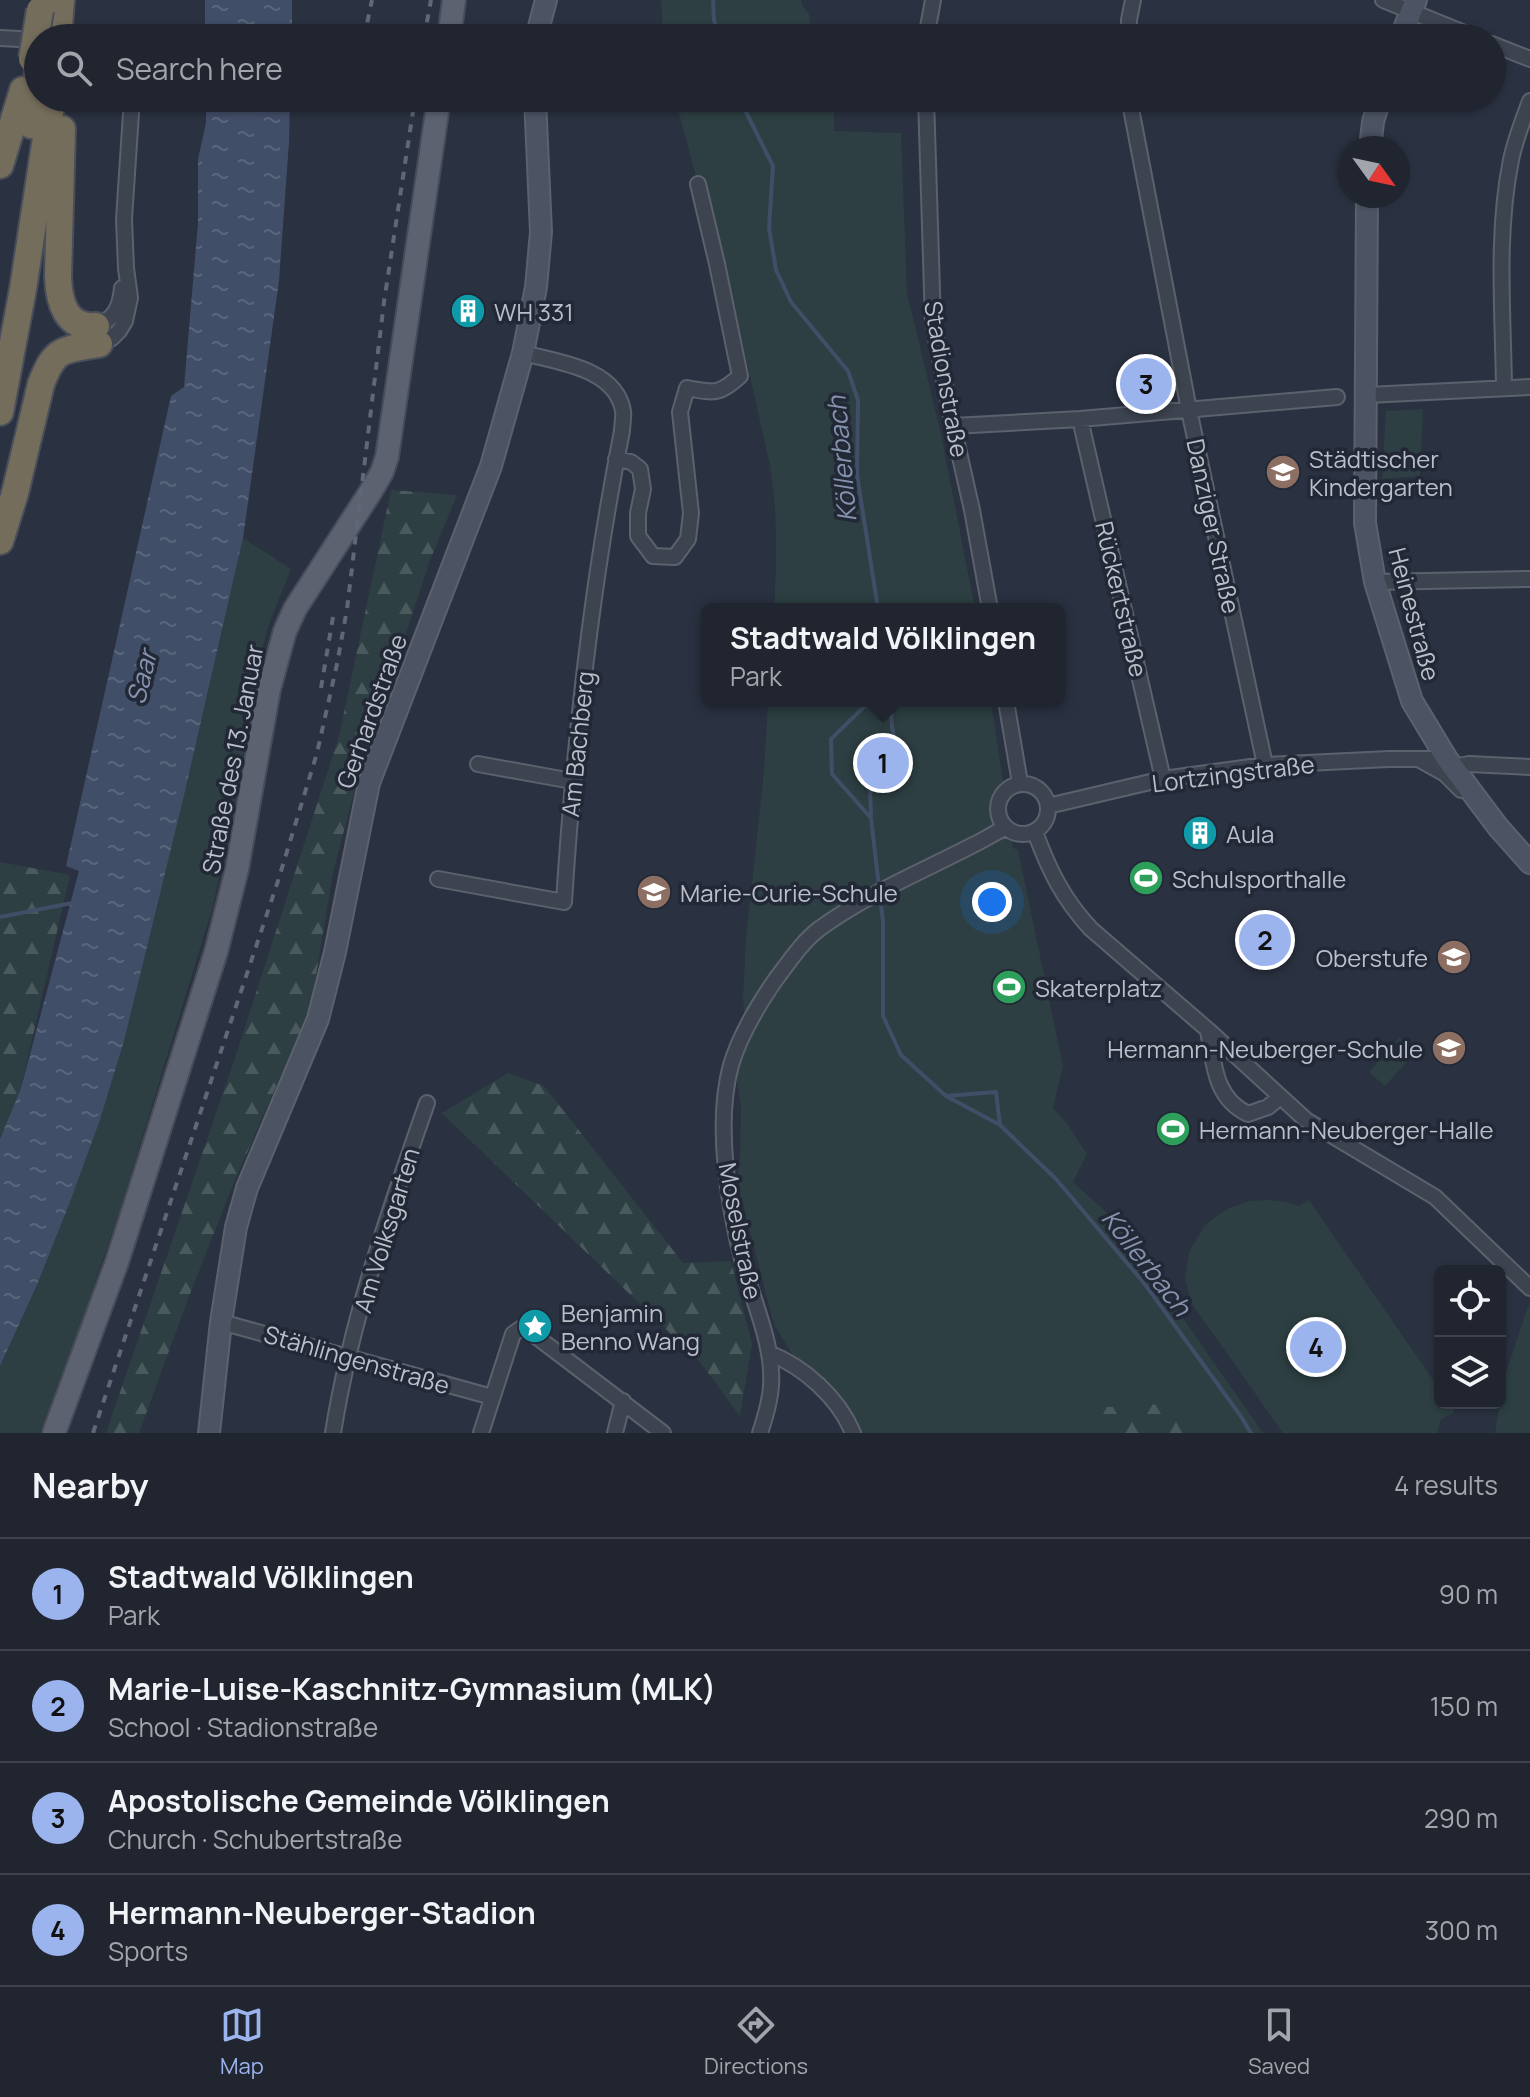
<!DOCTYPE html>
<meta charset="utf-8">
<style>
:root{--surface:#202530;--page:#282d38;--text:#f1f3f6;--muted:#a2a5ab;--line:#3d424c;--accent:#9cb4ee}
body{margin:0;font-family:Manrope,sans-serif;background:var(--page);color:var(--text)}
.controls{position:absolute;right:24px;bottom:24px;display:grid;overflow:hidden;border-radius:12px;box-shadow:0 2px 6px #0004}
.controls button{width:72px;height:72px;display:grid;place-items:center;padding:0;border:0;border-bottom:2px solid var(--line);background:var(--surface);color:var(--text);font:40px sans-serif}
.compass{position:absolute;left:1338px;top:136px;width:72px;height:72px;border-radius:50%;background:var(--surface);box-shadow:0 2px 6px #0004;rotate:123deg}
.you{position:absolute;left:992px;top:902px;width:28px;height:28px;margin:-20px;border:6px solid #fff;border-radius:50%;background:#1a73e8;box-shadow:0 0 0 12px #1a73e833}
.badge{display:grid;place-items:center;width:52px;height:52px;border-radius:50%;background:var(--accent);color:#111;font-size:26px;font-weight:700}
.pin{position:absolute;translate:-50% -50%;border:4px solid #fff;box-shadow:0 2px 8px #0006}
.popup{position:absolute;left:701px;top:603px;width:364px;height:104px;box-sizing:border-box;display:grid;place-content:center;border-radius:12px;background:var(--surface);filter:drop-shadow(0 2px 6px #0005);font-size:26px;white-space:nowrap;color:var(--muted)}
.popup b{font-size:30px;color:var(--text)}
.popup::after{content:'';position:absolute;left:50%;top:100%;margin-left:-16px;border:16px solid transparent;border-top-color:var(--surface)}
.list{margin:0;padding:0;list-style:none}
h2{display:flex;justify-content:space-between;align-items:center;height:104px;margin:0;padding:0 32px;font-size:34px}
h2 small{font-size:26px;font-weight:400;color:var(--muted)}
.list li{display:grid;grid-template-columns:52px 1fr auto;gap:24px;align-items:center;box-sizing:border-box;height:112px;padding:0 32px;border-top:2px solid var(--line)}
.list b{display:block;font-size:30px;white-space:nowrap}
.list p{margin:0;font-size:26px;white-space:nowrap;color:var(--muted)}
.list em{font-size:26px;font-style:normal;color:var(--muted)}
.icon{flex:none;width:44px;height:44px;fill:none;stroke:currentColor;stroke-width:2;stroke-linecap:round;stroke-linejoin:round}
.map{position:relative;flex:none;width:1530px;height:1433px;overflow:hidden}
.search{position:absolute;background:var(--surface);box-shadow:0 2px 6px #0004;left:24px;right:24px;top:24px;height:88px;display:flex;align-items:center;gap:20px;box-sizing:border-box;padding:0 28px;border-radius:44px;color:var(--muted);font-size:30px}
.sheet{height:552px;background:var(--surface)}
nav{display:flex;justify-content:space-around;align-items:center;box-sizing:border-box;height:112px;border-top:2px solid var(--line);background:var(--surface);font-size:22px;color:var(--muted)}
nav a{display:grid;justify-items:center;gap:4px}
nav .on{color:var(--accent)}
.map>svg:first-child{display:block}
.green{fill:#2d3f42}
.forest{fill:url(#forest-firs)}
.water{fill:url(#water-ripples)}
.lines{fill:none;stroke-linecap:round;stroke-linejoin:round}
.stream{stroke:#414e67;stroke-width:4}
.street-casing{stroke:#5b616d;stroke-width:18}
.secondary-casing{stroke:#5b616d;stroke-width:24}
.primary-casing{stroke:#474c59;stroke-width:26}
.highway-casing{stroke:#484e5a;stroke-width:30}
.street{stroke:#3d4450;stroke-width:14}
.secondary{stroke:#4c5362;stroke-width:20}
.primary{stroke:#5c6270;stroke-width:22}
.highway{stroke:#756d5b;stroke-width:26}
.rail{stroke:#606776;stroke-width:4;stroke-dasharray:8 8;stroke-linecap:butt}
.highway-bridge-casing{stroke:#484e5a;stroke-width:30;stroke-linecap:butt}
.highway-bridge{stroke:#756d5b;stroke-width:26}
.labels{text-anchor:middle;dominant-baseline:central;stroke-width:7;stroke-linejoin:round;paint-order:stroke}
.poi-label{font-size:24px;fill:#babfca;stroke:#222835;text-anchor:start}
.street-label{font-size:24px;fill:#babfca;stroke:#222835}
.water-label{font-size:26px;font-style:italic;fill:#8693ae;stroke:#222835}
</style>
<div class="map">
<svg width="1530" height="1433" viewBox="0 0 1530 1433">
<defs>
<pattern id="forest-firs" width="22" height="20" patternUnits="userSpaceOnUse" patternTransform="scale(2)"><rect width="22" height="20" fill="#2d3f42"/><path d="M5 1l3.5 6h-7zM16 11l3.5 6h-7z" fill="#49595c"/></pattern>
<pattern id="water-ripples" width="26" height="14" patternUnits="userSpaceOnUse" patternTransform="scale(2)"><rect width="26" height="14" fill="#414e67"/><path d="M2 4q2-2 4 0t4 0M15 11q2-2 4 0t4 0" fill="none" stroke="#5a667b"/></pattern>
</defs>
<rect width="100%" height="100%" fill="#2a3140"/>
<path class="green" d="M 661,0 L 801,0 L 802,5 L 809,14 L 813,38 L 663,38 Z
M 675,98 L 834,98 L 834,131 L 901,133 L 907,293 L 941,434 L 975,609 L 774,609 C 777,560 778,510 769,461 L 710,198 L 698,184 Z
M 1423,409 L 1420,476 L 1382,479 L 1386,411 Z
M 243,538 L 291,569 L 270,622 L 261,652 L 231,823 L 213,906 L 122,1204 L 77,1336 L 40,1433 L 0,1433 L 0,1366 L 37,1285 L 70,1202 L 100,1120 L 124,1041 L 183,800 Z
M 768,701 L 991,701 L 1013,848 L 1018,850 L 1063,1066 L 1053,1108 L 1068,1125 L 1087,1154 L 1073,1182 L 1114,1219 L 1263,1433 L 853,1433 L 798,1364 L 774,1325 L 737,1181 L 740,1159 L 741,1106 L 736,1074 L 747,1045 L 743,998 L 746,938 L 764,771 Z
M 1400,1037 L 1416,1052 L 1385,1086 L 1369,1072 Z
M 1267,1200 L 1285,1202 L 1299,1206 L 1309,1200 L 1440,1390 L 1440,1403 L 1449,1403 L 1455,1412 L 1441,1419 L 1437,1433 L 1283,1433 L 1192,1304 L 1185,1279 L 1189,1252 L 1205,1225 L 1227,1209 L 1250,1201 Z
M 1528,1306 L 1530,1308 L 1530,1433 L 1495,1433 L 1503,1382 Z"/>
<path class="forest" d="M 391,490 L 457,495 L 429,563 L 355,789 L 333,872 L 315,982 L 307,1016 L 235,1180 L 188,1299 L 139,1433 L 106,1433 L 235,1058 L 339,736 Z
M 0,862 L 70,875 L 21,1088 L 0,1139 Z
M 508,1073 L 544,1086 L 683,1263 L 731,1261 L 752,1344 L 740,1416 L 700,1362 L 442,1113 Z
M 1180,1403 L 1187,1433 L 1122,1433 L 1078,1420 L 1071,1409 Z"/>
<path class="water" d="M 205,0 L 292,0 L 292,38 L 205,38 Z
M 206,98 L 290,98 L 289,142 L 279,281 L 243,538 L 183,800 L 124,1041 L 100,1120 L 70,1202 L 37,1285 L 0,1366 L 0,1139 L 21,1088 L 79,871 L 66,866 L 171,396 L 184,387 L 198,223 L 198,159 L 206,123 Z"/>
<g class="lines">
<path class="stream" d="M 713,0 L 714,20 L 720,38
M 739,98 L 773,166 L 769,228 L 776,270 L 791,302 L 848,371 L 858,400 L 857,475 L 878,609
M 870,701 L 831,739 L 832,774 L 871,818 L 879,887
M 871,815 L 870,787 L 892,757 L 895,742 L 892,727 L 890,701
M 880,896 L 883,922 L 883,1016 L 901,1055 L 946,1096 L 996,1092 L 1000,1125 L 1056,1179 L 1144,1283 L 1240,1415 L 1251,1433
M 0,917 L 72,903
M 946,1096 L 1000,1125"/>
<g class="street-casing">
<path id="street" d="M 1383,0 L 1477,38
M 0,38 L 38,40
M 926,38 L 933,0
M 1129,38 L 1129,20 L 1133,0
M 1492,44 L 1530,59
M 926,98 L 933,323 L 953,426 L 972,510 L 990,609
M 1129,98 L 1189,410 L 1265,765
M 96,326 C 115,319 120,307 122,288
M 99,344 L 112,338 L 119,331 L 125,321 L 130,298 L 126,268 L 124,219 L 132,98
M 1504,387 C 1503,312 1496,234 1511,160 C 1515,140 1523,120 1530,101
M 1367,395 L 1530,387
M 1080,419 L 1163,779
M 953,426 L 1080,419 L 1337,397
M 616,459 L 631,462 L 640,469 L 643,489 L 638,513 L 638,536 L 653,556 L 675,557 L 688,539 L 691,513 L 680,412 L 687,388 C 715,393 719,395 740,376 L 717,264 L 698,184
M 1375,582 L 1530,579
M 1006,701 L 1020,783
M 1420,760 L 1445,774 L 1461,790
M 478,764 L 572,781
M 1453,767 L 1469,764 L 1530,767
M998 809a25 25 0 1 1 50 0a25 25 0 1 1-50 0Z
M 1048,806 L 1163,779 L 1265,765 L 1389,759 L 1447,759
M 1035,832 C 1049,870 1063,899 1091,929 L 1208,1030 L 1306,1120 L 1435,1197 L 1530,1288
M 438,879 L 564,902 C 574,744 591,587 622,431 C 622,425 624,417 623,411 C 616,368 557,362 523,353
M 1208,1031 C 1214,1063 1214,1098 1248,1114 L 1268,1107 L 1280,1097
M 221,1322 L 492,1397
M 769,1353 C 804,1367 838,1397 853,1433
M 333,1433 C 351,1320 389,1211 427,1103
M 481,1433 L 513,1334 L 520,1329 L 529,1331 L 663,1433
M 615,1433 L 623,1401
M 760,1433 C 765,1418 770,1402 771,1386 C 774,1345 753,1302 743,1263 C 728,1205 715,1123 731,1065 C 740,1035 758,1005 776,979 C 789,962 802,942 819,929 C 867,894 921,872 973,845 C 984,840 994,833 1005,828"/>
</g>
<g class="secondary-casing">
<path id="secondary" d="M 536,38 L 546,0
M 1400,38 L 1416,0
M 1370,148 L 1373,122 L 1380,98
M 1367,196 L 1365,523 L 1375,582 L 1412,701 L 1447,759 L 1498,827 L 1530,863
M 209,1433 L 221,1322 L 236,1227 L 247,1188 L 318,1019 L 335,952 L 369,783 L 491,466 L 523,353 L 536,287 L 541,232 L 535,98"/>
</g>
<g class="primary-casing">
<path id="primary" d="M 449,38 L 454,0
M 54,1433 L 117,1262 L 216,952 L 237,869 L 269,689 L 285,631 L 295,609 L 371,491 L 382,472 L 387,457 L 439,98"/>
</g>
<g class="highway-casing">
<path id="highway" d="M 58,38 L 61,0
M 31,125 L 38,69
M 62,129 L 58,277 C 59,302 66,329 96,326
M 0,165 L 23,90
M 0,412 L 23,289 L 52,98
M 0,541 L 15,493 L 41,384 C 55,347 63,350 99,344"/>
</g>
<use href="#street" class="street"/>
<use href="#secondary" class="secondary"/>
<use href="#primary" class="primary"/>
<use href="#highway" class="highway"/>
<path class="rail" d="M 364,38 L 372,0
M 424,38 L 431,0
M 321,688 L 333,617
M 93,1433 L 278,881 L 317,753 L 337,664 L 347,609 L 384,302 L 415,98"/>
<g class="highway-bridge-casing">
<path id="highway-bridge" d="M 32,59 L 40,10"/>
</g>
<use href="#highway-bridge" class="highway-bridge"/>
</g>
<defs>
<g id="building-disc" transform="scale(1.8)"><circle r="9.5" fill="#0f9aa8" stroke="#222835"/><path d="M-4-6H4V6H1V3H-1V6H-4ZM-2.5-4.3h1.7v1.8h-1.7ZM.8-4.3h1.7v1.8H.8ZM-2.5-1h1.7V.8h-1.7ZM.8-1h1.7V.8H.8Z" fill="#fff"/></g>
<g id="school-disc" transform="scale(1.8)"><circle r="9.5" fill="#8d6e63" stroke="#222835"/><path d="M0-5L7-2L0 1L-7-2ZM-4 1L0 2.5L4 1V4Q0 6-4 4Z" fill="#fff"/></g>
<g id="stadium-disc" transform="scale(1.8)"><circle r="9.5" fill="#2e9e5b" stroke="#222835"/><path d="M0-5a6.5 5 0 1 0 0 10a6.5 5 0 1 0 0-10ZM-3.5-1.8h7v3.6h-7Z" fill="#fff"/></g>
<g id="sight-disc" transform="scale(1.8)"><circle r="9.5" fill="#0f9aa8" stroke="#222835"/><path d="M0-6L1.8-2.2L6-1.7L2.9 1.2L3.7 5.4L0 3.3L-3.7 5.4L-2.9 1.2L-6-1.7L-1.8-2.2Z" fill="#fff"/></g>
</defs>
<g fill-rule="evenodd">
<use href="#building-disc" x="468" y="311"/>
<use href="#school-disc" x="1283" y="472"/>
<use href="#building-disc" x="1200" y="833"/>
<use href="#stadium-disc" x="1146" y="878"/>
<use href="#school-disc" x="654" y="892"/>
<use href="#school-disc" x="1454" y="957"/>
<use href="#stadium-disc" x="1009" y="987"/>
<use href="#school-disc" x="1449" y="1048"/>
<use href="#stadium-disc" x="1173" y="1129"/>
<use href="#sight-disc" x="535" y="1326"/>
</g>
<g class="labels">
<g class="poi-label">
<text x="494" y="311">WH 331</text>
<text x="1309" y="458">Städtischer<tspan x="1309" dy="28">Kindergarten</tspan></text>
<text x="1226" y="833">Aula</text>
<text x="1172" y="878">Schulsporthalle</text>
<text x="680" y="892">Marie-Curie-Schule</text>
<text x="1428" y="957" text-anchor="end">Oberstufe</text>
<text x="1035" y="987">Skaterplatz</text>
<text x="1423" y="1048" text-anchor="end">Hermann-Neuberger-Schule</text>
<text x="1199" y="1129">Hermann-Neuberger-Halle</text>
<text x="561" y="1312">Benjamin<tspan x="561" dy="28">Benno Wang</tspan></text>
</g>
<g class="street-label">
<text transform="translate(947 379) rotate(80)">Stadionstraße</text>
<text transform="translate(1214 526) rotate(78)">Danziger Straße</text>
<text transform="translate(1122 599) rotate(77)">Rückertstraße</text>
<text transform="translate(1415 614) rotate(75)">Heinestraße</text>
<text transform="translate(371 711) rotate(-70)">Gerhardstraße</text>
<text transform="translate(577 744) rotate(-84)">Am Bachberg</text>
<text transform="translate(232 759) rotate(-79)">Straße des 13. Januar</text>
<text transform="translate(1233 773) rotate(-7)">Lortzingstraße</text>
<text transform="translate(386 1230) rotate(-73)">Am Volksgarten</text>
<text transform="translate(741 1231) rotate(79)">Moselstraße</text>
<text transform="translate(357 1359) rotate(16)">Stählingenstraße</text>
</g>
<g class="water-label">
<text transform="translate(841 459) rotate(-95)">Köllerbach</text>
<text transform="translate(141 677) rotate(-76)">Saar</text>
<text transform="translate(1147 1262) rotate(52)">Köllerbach</text>
</g>
</g>
</svg>
<div class="controls">
<button><svg class="icon" aria-label="locate" viewBox="0 0 24 24"><circle cx="12" cy="12" r="6"/><path d="M12 2v4M12 18v4M2 12h4M18 12h4"/></svg></button>
<button><svg class="icon" aria-label="layers" viewBox="0 0 24 24"><path d="M12 4l9 5-9 5-9-5zM3 14l9 5 9-5"/></svg></button>
</div>
<svg class="compass" viewBox="-18 -18 36 36"><path d="M0-13l5 13h-10z" fill="#e53935"/><path d="M0 13l5-13h-10z" fill="#a2a5ab"/></svg>
<div class="you"></div>
<div class="pin badge" style="left:883px;top:763px">1</div>
<div class="popup"><b>Stadtwald Völklingen</b>Park</div>
<div class="pin badge" style="left:1265px;top:940px">2</div>
<div class="pin badge" style="left:1146px;top:384px">3</div>
<div class="pin badge" style="left:1316px;top:1347px">4</div>
<div class="search"><svg class="icon" aria-label="search" viewBox="0 0 24 24"><circle cx="10" cy="10" r="6"/><path d="M15 15l6 6"/></svg>Search here</div>
</div>
<section class="sheet">
<h2>Nearby<small>4 results</small></h2>
<ul class="list">
<li><span class="badge">1</span><div><b>Stadtwald Völklingen</b><p>Park</p></div><em>90 m</em></li>
<li><span class="badge">2</span><div><b>Marie-Luise-Kaschnitz-Gymnasium (MLK)</b><p>School · Stadionstraße</p></div><em>150 m</em></li>
<li><span class="badge">3</span><div><b>Apostolische Gemeinde Völklingen</b><p>Church · Schubertstraße</p></div><em>290 m</em></li>
<li><span class="badge">4</span><div><b>Hermann-Neuberger-Stadion</b><p>Sports</p></div><em>300 m</em></li>
</ul>
</section>
<nav>
<a class="on"><svg class="icon" aria-label="map" viewBox="0 0 24 24"><path d="M3 6l6-2 6 2 6-2v14l-6 2-6-2-6 2zM9 4v14M15 6v14"/></svg>Map</a>
<a><svg class="icon" aria-label="directions" viewBox="0 0 24 24"><path d="M12 3l9 9-9 9-9-9zM9 14v-3h6M13 9l2 2-2 2"/></svg>Directions</a>
<a><svg class="icon" aria-label="saved" viewBox="0 0 24 24"><path d="M7 4h10v16l-5-4-5 4z"/></svg>Saved</a>
</nav>
